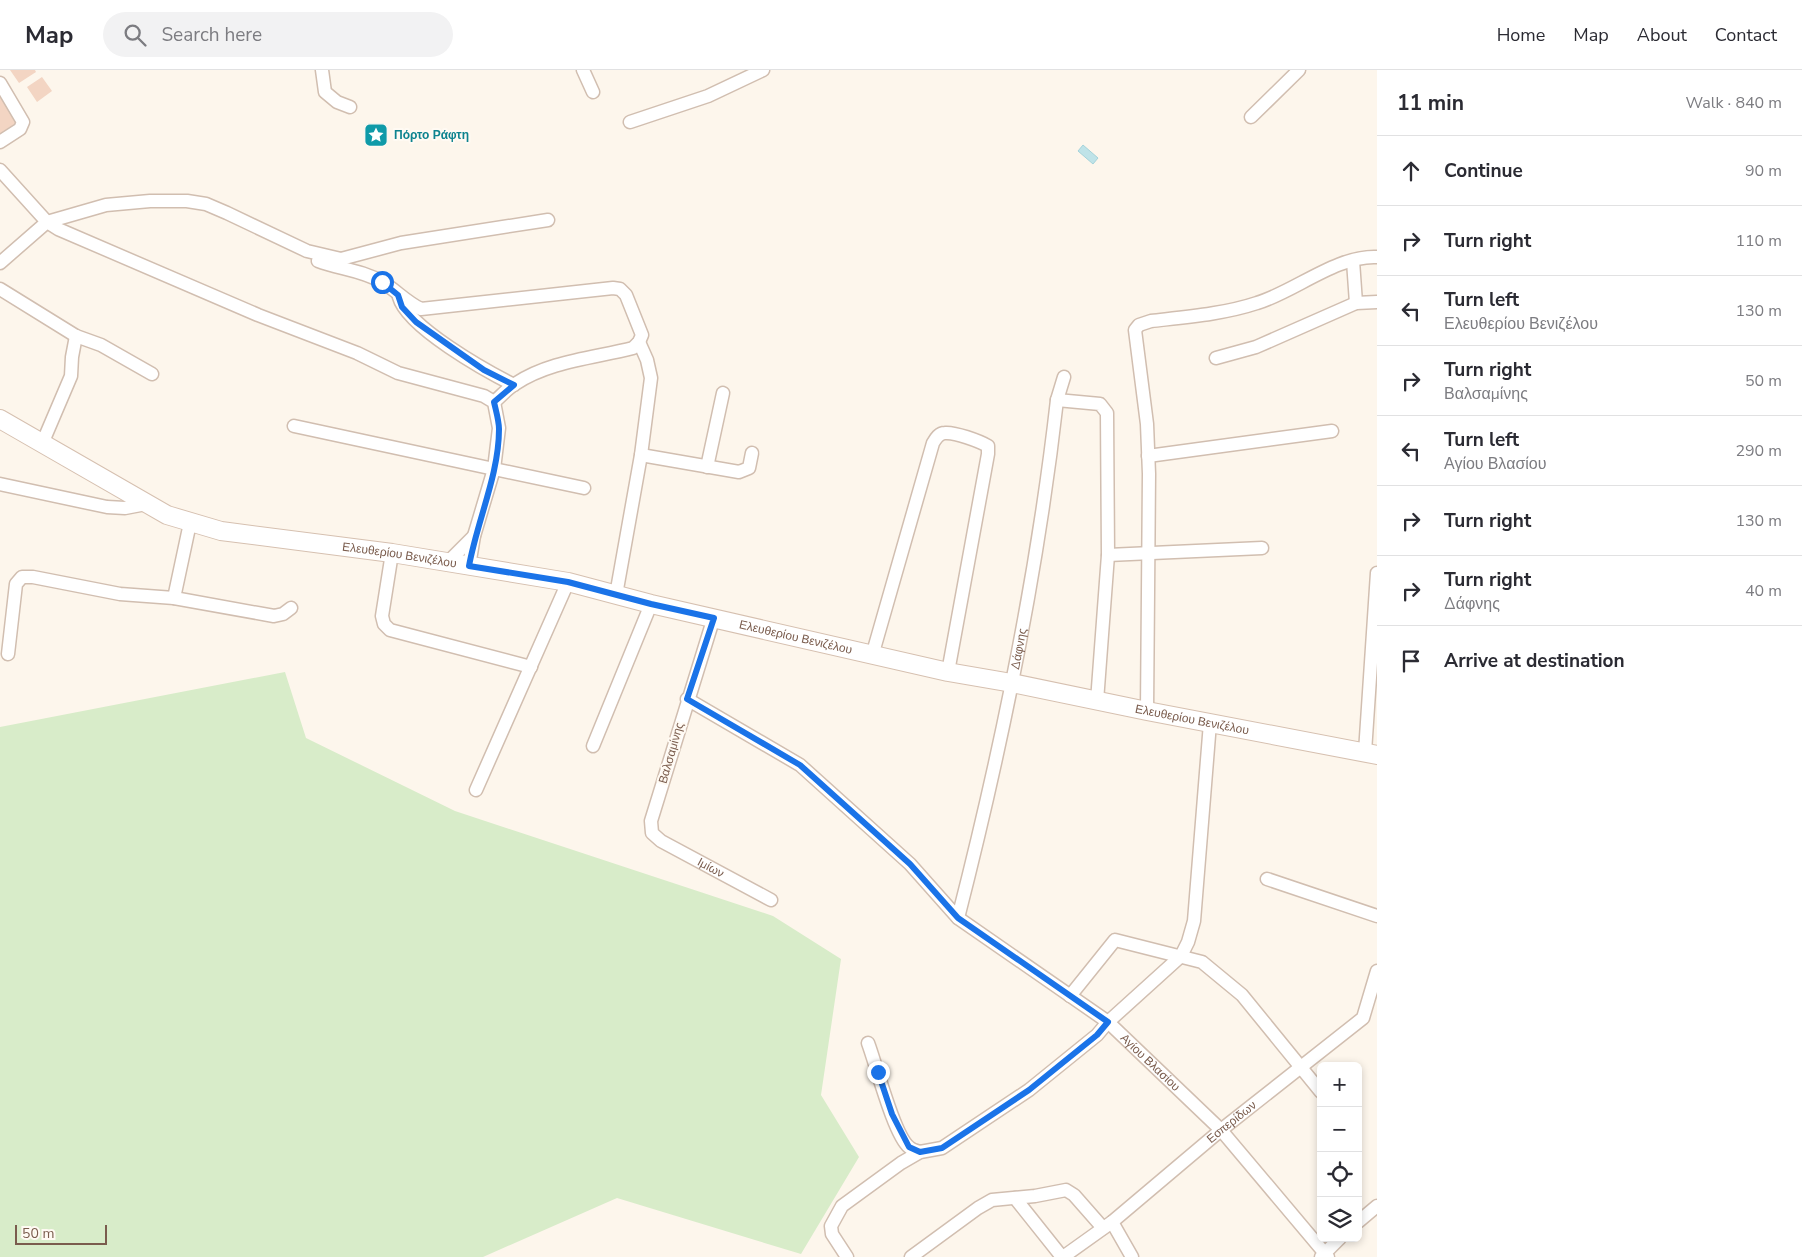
<!DOCTYPE html>
<meta charset="utf-8">
<style>
:root{--surface:#fff;--page:#f2f2f3;--text:#2b2b33;--muted:#7c7c81;--line:#e1e1e2}
body{margin:0;font-family:"Nunito Sans",sans-serif;background:var(--page);color:var(--text)}
.controls{position:absolute;right:15px;bottom:15px;display:grid;overflow:hidden;border-radius:8px;box-shadow:0 2px 8px #0003}
.controls button{width:45px;height:45px;display:grid;place-items:center;padding:0;border:0;border-bottom:1px solid var(--line);background:var(--surface);color:var(--text);font:25px sans-serif}
.scale{position:absolute;left:15px;bottom:12px;width:92px;box-sizing:border-box;padding-left:5px;border:2px solid #7a5c4d;border-top:0;font-size:14px;line-height:18px;white-space:nowrap;color:#7a5c4d;-webkit-text-stroke:4px #fffaf3;paint-order:stroke}
.stop{position:absolute;width:15px;height:15px;margin:-11px;border:4px solid #1a73e8;border-radius:50%;background:#fff}
.stop.end{background:#1a73e8;border-color:#fff;box-shadow:0 1px 5px #0008}
.list{margin:0;padding:0;list-style:none}
h2{display:flex;justify-content:space-between;align-items:center;height:65px;margin:0;padding:0 20px;font-size:21px}
h2 small{font-size:16px;font-weight:400;color:var(--muted)}
.list li{display:grid;grid-template-columns:32px 1fr auto;gap:15px;align-items:center;box-sizing:border-box;height:70px;padding:0 20px;border-top:1px solid var(--line)}
.list b{display:block;font-size:19px;white-space:nowrap}
.list p{margin:0;font-size:16px;white-space:nowrap;color:var(--muted)}
.list em{font-size:16px;font-style:normal;color:var(--muted)}
.icon{flex:none;width:28px;height:28px;fill:none;stroke:currentColor;stroke-width:2;stroke-linecap:round;stroke-linejoin:round}
.map{position:relative;flex:none;width:1377px;height:1187px;overflow:hidden}
header{display:flex;align-items:center;gap:30px;box-sizing:border-box;height:70px;padding:0 25px;background:var(--surface);border-bottom:1px solid var(--line)}
header strong{font-size:24px}
nav{display:flex;gap:28px;margin-inline-start:auto;font-size:18px}
.search{width:350px;height:45px;background:var(--page);display:flex;align-items:center;gap:12px;box-sizing:border-box;padding:0 18px;border-radius:28px;color:var(--muted);font-size:19px}
main{display:flex}
aside{flex:1;background:var(--surface)}
.map>svg:first-child{display:block}
.green{fill:#d8ecc9}
.water{fill:#bfe3e8;stroke:#a5d3da}
.building{fill:#f3d5c3}
.lines{fill:none;stroke-linecap:round;stroke-linejoin:round}
.street-casing{stroke:#d1beb0;stroke-width:15}
.secondary-casing{stroke:#d6c0b0;stroke-width:20}
.street{stroke:#fff;stroke-width:12}
.secondary{stroke:#fff;stroke-width:18}
.route{stroke:#1a73e8;stroke-width:6}
.labels{text-anchor:middle;dominant-baseline:central;stroke-width:4;stroke-linejoin:round;paint-order:stroke}
.culture-label{font-size:12px;font-weight:bold;fill:#0d838f;stroke:#fffaf3;text-anchor:start}
.street-label{font-size:12px;fill:#7a5c4d;stroke:#fffaf3}
</style>
<header>
<strong>Map</strong>
<div class="search"><svg class="icon" aria-label="search" viewBox="0 0 24 24"><circle cx="10" cy="10" r="6"/><path d="M15 15l6 6"/></svg>Search here</div>
<nav><a>Home</a><a>Map</a><a>About</a><a>Contact</a></nav>
</header>
<main>
<div class="map">
<svg width="1377" height="1187" viewBox="0 0 1377 1187">
<rect width="100%" height="100%" fill="#fdf6ec"/>
<path class="green" d="M 285,602 L 306,668 L 455,741 L 773,846 L 841,889 L 821,1025 L 859,1087 L 801,1184 L 617,1128 L 483,1187 L 0,1187 L 0,657 Z"/>
<path class="water" d="M 1083,75 L 1098,88 L 1093,94 L 1078,81 Z"/>
<path class="building" d="M 10,0 L 35,0 L 36,2 L 19,13 Z
M 42,7 L 52,21 L 37,32 L 27,17 Z
M 0,26 L 17,53 L 0,64 Z"/>
<g class="lines">
<g class="street-casing">
<g id="street">
<path d="M 322,0 L 325,22 L 337,32 L 350,37"/>
<path d="M 583,0 L 593,22"/>
<path d="M 0,13 L 23,52 L 20,59 L 0,72"/>
<path d="M 1251,47 L 1299,0"/>
<path d="M 630,52 L 708,26 L 763,0"/>
<path d="M 0,100 L 47,152 L 106,135 L 150,131 L 187,131 L 206,134 L 227,143 L 307,181 L 341,189 L 401,173 L 548,150"/>
<path d="M 318,191 C 339,199 362,200 382,212 C 396,220 406,232 421,239 L 613,218 L 620,219 L 626,225 L 642,265 L 639,272 L 633,278 C 594,288 549,291 515,314 C 507,319 501,326 494,332"/>
<path d="M 1353,191 L 1356,233"/>
<path d="M 0,193 L 47,152 L 58,159 L 258,245 L 357,283 L 398,303 L 484,326 L 494,332 L 499,358 L 494,399 L 294,356"/>
<path d="M 0,219 L 76,266 L 101,275 L 152,304"/>
<path d="M 399,227 C 407,257 486,301 514,315"/>
<path d="M 1216,288 L 1256,277 L 1356,233 L 1377,232"/>
<path d="M 1057,330 L 1100,334 L 1107,343 L 1108,485 L 1097,631"/>
<path d="M 42,374 L 71,306 L 72,287 L 76,266"/>
<path d="M 641,385 L 739,402 L 749,398 L 752,383"/>
<path d="M 1148,386 L 1332,361"/>
<path d="M 707,397 L 723,323"/>
<path d="M 0,414 L 107,437 L 125,438 L 146,434"/>
<path d="M 392,483 L 382,546 L 384,554 L 390,560 L 531,597"/>
<path d="M 1108,485 L 1262,478"/>
<path d="M 448,492 L 474,466"/>
<path d="M 469,496 L 474,466 L 494,399 L 584,418"/>
<path d="M 616,525 L 641,385 L 651,308 L 647,290 L 639,272"/>
<path d="M 174,528 L 190,453"/>
<path id="s1" d="M 714,547 L 651,751 L 652,763 L 661,771 L 771,830"/>
<path d="M 8,584 L 16,514 L 22,507 L 33,507 L 120,524 L 174,528 L 274,546 L 283,544 L 291,538"/>
<path d="M 872,586 L 933,373 C 936,368 939,363 945,363 C 955,362 979,371 988,376 L 988,384 L 948,602"/>
<path id="s2" d="M 687,629 L 800,695 L 910,794 L 958,848 L 1108,952 L 1221,1060 L 1328,1187"/>
<path d="M 1147,641 L 1149,404 L 1147,354 L 1135,260 L 1139,255 L 1151,251 C 1186,247 1224,244 1257,233 C 1294,222 1337,185 1377,187"/>
<path d="M 593,676 L 651,534"/>
<path d="M 1365,682 L 1377,503"/>
<path d="M 476,720 L 568,512"/>
<path d="M 1267,809 L 1377,846"/>
<path id="s3" d="M 958,848 C 1002,676 1037,507 1057,330 L 1064,307"/>
<path d="M 1070,926 L 1115,870 L 1202,892 L 1242,925 L 1321,1022"/>
<path d="M 868,973 C 876,994 894,1065 909,1077 C 912,1080 917,1081 920,1082"/>
<path d="M 1015,1128 L 1062,1187"/>
<path d="M 1112,1152 L 1132,1187"/>
<path d="M 1358,1152 L 1377,1136"/>
<path d="M 847,1187 L 832,1164 L 831,1156 L 842,1136 L 901,1093 L 920,1082 L 942,1078 L 1029,1020 L 1097,965 L 1108,952 L 1181,886 L 1188,872 L 1194,851 L 1210,653"/>
<path d="M 911,1187 L 978,1138 L 992,1130 L 1035,1126 L 1066,1120 L 1074,1125 L 1103,1158"/>
<path id="s4" d="M 1063,1187 L 1112,1152 L 1221,1060 L 1363,948 L 1377,901"/>
<path d="M 1321,1187 L 1340,1168"/>
</g>
</g>
<g class="secondary-casing">
<g id="secondary">
<path id="s5" d="M 0,349 L 167,445 L 221,461 L 392,483 L 568,512 L 651,534 L 948,602 L 1012,613 L 1147,641 L 1377,685"/>
</g>
</g>
<use href="#street" class="street"/>
<use href="#secondary" class="secondary"/>
</g>
<g class="lines">
<path class="route" d="M 382,212 L 398,225 L 402,237 L 416,252 L 484,300 L 514,315 L 494,332 C 496,341 499,351 499,359 C 499,405 477,451 469,496 L 568,512 L 651,534 L 714,548 L 687,629 L 800,695 L 910,794 L 958,848 L 1108,952 L 1097,965 L 1029,1020 L 942,1078 L 920,1082 L 909,1077 L 892,1044 L 878,1002"/>
</g>
<defs>
<g id="sight-square" transform="scale(1.25)"><rect x="-9" y="-9" width="18" height="18" rx="4" fill="#0f9aa8" stroke="#fffaf3"/><path d="M0-6L1.8-2.2L6-1.7L2.9 1.2L3.7 5.4L0 3.3L-3.7 5.4L-2.9 1.2L-6-1.7L-1.8-2.2Z" fill="#fff"/></g>
</defs>
<g fill-rule="evenodd">
<use href="#sight-square" x="376" y="65"/>
</g>
<g class="labels">
<g class="culture-label">
<text x="394" y="65">Πόρτο Ράφτη</text>
</g>
<g class="street-label">
<text stroke="none"><textPath href="#s5" startOffset="429">Ελευθερίου Βενιζέλου</textPath></text>
<text stroke="none"><textPath href="#s5" startOffset="834">Ελευθερίου Βενιζέλου</textPath></text>
<text stroke="none"><textPath href="#s3" startOffset="276">Δάφνης</textPath></text>
<text stroke="none"><textPath href="#s5" startOffset="1239">Ελευθερίου Βενιζέλου</textPath></text>
<text transform="translate(671 683) rotate(-74)">Βαλσαμίνης</text>
<text stroke="none"><textPath href="#s1" startOffset="294">Ιμίων</textPath></text>
<text stroke="none"><textPath href="#s2" startOffset="592">Αγίου Βλασίου</textPath></text>
<text stroke="none"><textPath href="#s4" startOffset="216">Εσπερίδων</textPath></text>
</g>
</g>
</svg>
<div class="controls">
<button>+</button>
<button>−</button>
<button><svg class="icon" aria-label="locate" viewBox="0 0 24 24"><circle cx="12" cy="12" r="6"/><path d="M12 2v4M12 18v4M2 12h4M18 12h4"/></svg></button>
<button><svg class="icon" aria-label="layers" viewBox="0 0 24 24"><path d="M12 4l9 5-9 5-9-5zM3 14l9 5 9-5"/></svg></button>
</div>
<div class="scale">50 m</div>
<div class="stop" style="left:382px;top:212px"></div>
<div class="stop end" style="left:878px;top:1002px"></div>
</div>
<aside>
<h2>11 min<small>Walk · 840 m</small></h2>
<ul class="list">
<li><svg class="icon" aria-label="ahead" viewBox="0 0 24 24"><path d="M12 20V5M6 11l6-6 6 6"/></svg><div><b>Continue</b></div><em>90 m</em></li>
<li><svg class="icon" aria-label="right" viewBox="0 0 24 24"><path d="M7 20v-9h11M14 6l5 5-5 5"/></svg><div><b>Turn right</b></div><em>110 m</em></li>
<li><svg class="icon" aria-label="left" viewBox="0 0 24 24"><path d="M17 20v-9H6M10 6l-5 5 5 5"/></svg><div><b>Turn left</b><p>Ελευθερίου Βενιζέλου</p></div><em>130 m</em></li>
<li><svg class="icon" aria-label="right" viewBox="0 0 24 24"><path d="M7 20v-9h11M14 6l5 5-5 5"/></svg><div><b>Turn right</b><p>Βαλσαμίνης</p></div><em>50 m</em></li>
<li><svg class="icon" aria-label="left" viewBox="0 0 24 24"><path d="M17 20v-9H6M10 6l-5 5 5 5"/></svg><div><b>Turn left</b><p>Αγίου Βλασίου</p></div><em>290 m</em></li>
<li><svg class="icon" aria-label="right" viewBox="0 0 24 24"><path d="M7 20v-9h11M14 6l5 5-5 5"/></svg><div><b>Turn right</b></div><em>130 m</em></li>
<li><svg class="icon" aria-label="right" viewBox="0 0 24 24"><path d="M7 20v-9h11M14 6l5 5-5 5"/></svg><div><b>Turn right</b><p>Δάφνης</p></div><em>40 m</em></li>
<li><svg class="icon" aria-label="arrive" viewBox="0 0 24 24"><path d="M6 21V4h12l-3 4 3 4H6"/></svg><div><b>Arrive at destination</b></div></li>
</ul>
</aside>
</main>
